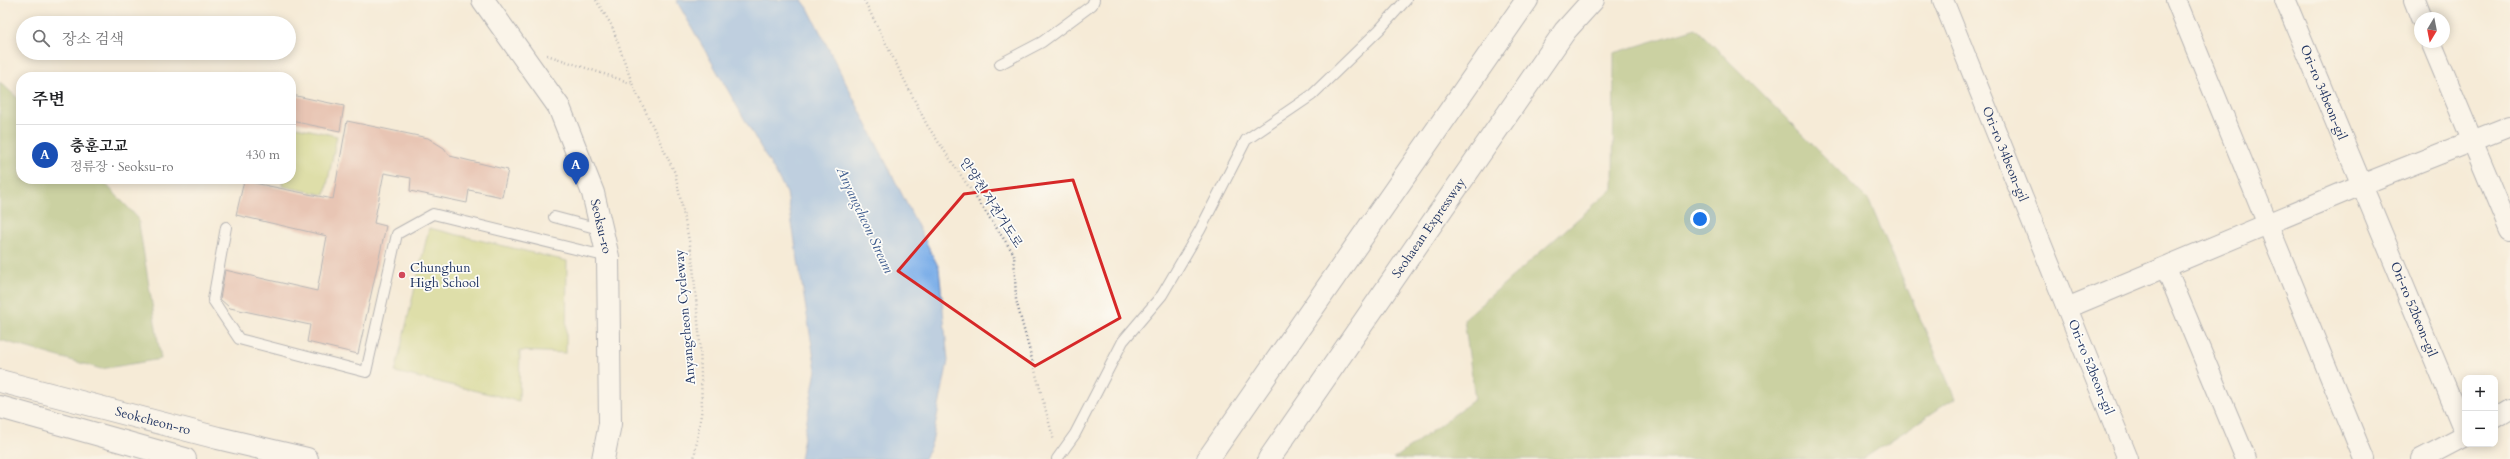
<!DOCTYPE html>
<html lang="ko">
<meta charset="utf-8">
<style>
:root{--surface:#fff;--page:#f6f6f6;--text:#202124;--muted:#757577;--line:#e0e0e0;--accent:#111827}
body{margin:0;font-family:Cardo,"Noto Serif KR",serif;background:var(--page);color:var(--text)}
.controls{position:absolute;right:12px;bottom:12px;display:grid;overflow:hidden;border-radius:8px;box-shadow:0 2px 10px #0003}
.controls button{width:36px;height:36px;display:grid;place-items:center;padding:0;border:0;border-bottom:1px solid var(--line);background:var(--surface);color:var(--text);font:20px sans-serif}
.compass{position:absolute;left:2414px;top:12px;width:36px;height:36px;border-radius:50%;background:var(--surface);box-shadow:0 2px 10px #0003;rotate:190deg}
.you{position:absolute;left:1700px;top:219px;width:14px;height:14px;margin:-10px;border:3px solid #fff;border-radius:50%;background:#1a73e8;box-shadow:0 0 0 6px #1a73e833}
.badge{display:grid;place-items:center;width:26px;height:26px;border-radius:50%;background:var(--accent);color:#fff;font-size:13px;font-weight:700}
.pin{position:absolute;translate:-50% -33px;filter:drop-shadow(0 1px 2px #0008)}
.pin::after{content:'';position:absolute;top:21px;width:14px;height:12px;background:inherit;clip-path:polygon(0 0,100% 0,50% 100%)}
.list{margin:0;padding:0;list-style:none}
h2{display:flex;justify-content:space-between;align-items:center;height:52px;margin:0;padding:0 16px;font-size:17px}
h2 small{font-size:13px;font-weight:400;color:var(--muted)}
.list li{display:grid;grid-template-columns:26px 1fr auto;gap:12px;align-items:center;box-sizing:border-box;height:60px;padding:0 16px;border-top:1px solid var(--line)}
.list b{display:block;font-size:15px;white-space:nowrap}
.list p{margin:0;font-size:13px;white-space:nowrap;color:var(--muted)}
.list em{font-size:13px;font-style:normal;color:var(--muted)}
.icon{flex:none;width:22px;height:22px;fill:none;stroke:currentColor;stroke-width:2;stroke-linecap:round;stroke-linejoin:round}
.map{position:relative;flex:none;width:2510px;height:459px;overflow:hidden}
.search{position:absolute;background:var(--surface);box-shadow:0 2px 10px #0003;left:16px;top:16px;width:280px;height:44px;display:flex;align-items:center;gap:10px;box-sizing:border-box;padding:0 14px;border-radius:22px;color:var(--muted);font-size:15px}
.panel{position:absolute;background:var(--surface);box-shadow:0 2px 10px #0003;left:16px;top:72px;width:280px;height:112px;border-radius:16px}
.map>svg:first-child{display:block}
.green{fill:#c1cf71;stroke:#6e7f68}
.forest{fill:#98b263;stroke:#5a7060}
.water{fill:#7caee8;stroke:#4c6ea3}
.building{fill:#d8988a}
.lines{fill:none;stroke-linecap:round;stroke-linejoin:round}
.service-casing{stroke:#687188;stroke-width:12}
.minor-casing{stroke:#687188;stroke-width:22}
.tertiary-casing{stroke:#687188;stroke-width:24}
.motorway-casing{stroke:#687188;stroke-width:24}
.path{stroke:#687188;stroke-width:2.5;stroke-dasharray:1 3;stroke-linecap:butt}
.service{stroke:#fff;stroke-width:10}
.minor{stroke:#fff;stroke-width:20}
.tertiary{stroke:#fff;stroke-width:22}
.motorway{stroke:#fff;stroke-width:22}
.marked{fill:none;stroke:#d62828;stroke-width:3;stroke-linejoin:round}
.poi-dot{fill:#d1495b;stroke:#fdfcf7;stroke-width:1.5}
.labels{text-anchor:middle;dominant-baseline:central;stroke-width:3.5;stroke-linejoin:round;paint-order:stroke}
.street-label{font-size:13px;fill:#1b2f5e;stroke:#fdfcf7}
.poi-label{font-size:13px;fill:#1b2f5e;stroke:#fdfcf7;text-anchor:start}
.water-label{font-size:14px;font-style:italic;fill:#3d5b8e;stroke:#fdfcf7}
</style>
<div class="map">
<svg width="2510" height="459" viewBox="0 0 2510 459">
<rect width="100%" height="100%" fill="#fdfcf7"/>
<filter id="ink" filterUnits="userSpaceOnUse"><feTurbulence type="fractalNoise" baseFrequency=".025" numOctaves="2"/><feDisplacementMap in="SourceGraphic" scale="8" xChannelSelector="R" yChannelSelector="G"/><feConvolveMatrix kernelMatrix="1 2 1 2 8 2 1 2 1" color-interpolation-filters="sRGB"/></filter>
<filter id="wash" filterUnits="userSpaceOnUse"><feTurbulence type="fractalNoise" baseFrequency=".012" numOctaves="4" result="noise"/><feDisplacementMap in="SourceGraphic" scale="16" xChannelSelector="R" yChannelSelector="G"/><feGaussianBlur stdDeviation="0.9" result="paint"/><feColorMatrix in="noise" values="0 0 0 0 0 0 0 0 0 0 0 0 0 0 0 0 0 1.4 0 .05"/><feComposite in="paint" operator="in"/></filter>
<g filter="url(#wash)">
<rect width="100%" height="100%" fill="#f6ebd7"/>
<path class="green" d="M 292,126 L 337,136 L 325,195 L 282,186 L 283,179 L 291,179 Z
M 429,228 L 567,261 L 566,353 L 520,351 L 519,401 L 395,372 Z"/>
<path class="forest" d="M 1696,28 L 1869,201 L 1955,398 L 1863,459 L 1394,459 L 1475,399 L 1464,319 L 1613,188 L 1614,53 Z
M 0,82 L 21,101 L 21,179 L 101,179 L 138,218 L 161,359 L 101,369 L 0,340 Z"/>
<path class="water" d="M 676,0 L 802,0 L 808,8 L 939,268 L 948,361 L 932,442 L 925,459 L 800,459 L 816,370 L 787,193 Z"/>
<g id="blocks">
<path class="building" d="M 292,95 L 344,106 L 340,131 L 291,121 Z
M 347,121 L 428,138 L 444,148 L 450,156 L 508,170 L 502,197 L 469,190 L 467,203 L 410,191 L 411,178 L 384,173 L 374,223 L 386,226 L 358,354 L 307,342 L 310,325 L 230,308 L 220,299 L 225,270 L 317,291 L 327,236 L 236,215 L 244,181 L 333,199 Z"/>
</g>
</g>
<g filter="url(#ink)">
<use href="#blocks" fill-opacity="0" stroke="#687188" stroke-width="1"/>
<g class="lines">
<g class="service-casing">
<path id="service" d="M 1000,64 L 1042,42 L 1092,5 L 1094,0
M 554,217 L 603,230
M 226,227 L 213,300 L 239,339 L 366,372 L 397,234 L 433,214 L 608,257
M 1057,459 L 1075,434 L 1123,341 L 1162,295 L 1200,230 L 1246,140 L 1312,95 L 1379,30 L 1406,0"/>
</g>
<g class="minor-casing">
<g id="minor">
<path id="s1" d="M 1943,0 L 2067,308"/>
<path d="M 2176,0 L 2364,459"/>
<path id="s2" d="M 2285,0 L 2465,433"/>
<path d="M 2414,0 L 2421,18"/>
<path d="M 2431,42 L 2510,231"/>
<path d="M 2166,268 L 2246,459"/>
<path d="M 2495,418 L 2510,409"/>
<path d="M 2128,459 L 2067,308 L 2361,185 L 2510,126"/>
<path d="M 2421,459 L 2465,436"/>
</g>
</g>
<g class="tertiary-casing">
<g id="tertiary">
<path id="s3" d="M 483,0 L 559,107 L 593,193 L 608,257 L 610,424 L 603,459"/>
<path id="s4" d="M 0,381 L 218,438 L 307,459"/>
<path d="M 0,407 L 185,459"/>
</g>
</g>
<g class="motorway-casing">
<g id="motorway">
<path d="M 1208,459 L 1527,0"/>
<path id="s5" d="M 1269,459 L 1565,31 L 1593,0"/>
</g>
</g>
<path class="path" d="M 596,0 L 612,26 L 632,83 L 675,173 L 692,255 L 700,343 L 702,408 L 694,459
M 864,0 L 927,125 L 1014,254 L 1016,300 L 1054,441
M 547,55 L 631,83"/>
<use href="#service" class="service"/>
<use href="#minor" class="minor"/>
<use href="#tertiary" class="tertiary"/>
<use href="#motorway" class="motorway"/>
</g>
</g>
<path d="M0 0H2510V459H0ZM 1073,180 L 1120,318 L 1035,366 L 898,271 L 964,194 Z" fill="#f6ebd7" fill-opacity=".55" fill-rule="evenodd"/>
<path class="marked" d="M 1073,180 L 1120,318 L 1035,366 L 898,271 L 964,194 Z"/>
<circle class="poi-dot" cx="402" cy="275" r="4"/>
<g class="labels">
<g class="street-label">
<text stroke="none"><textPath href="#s2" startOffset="100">Ori-ro 34beon-gil</textPath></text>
<text stroke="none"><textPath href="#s1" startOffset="166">Ori-ro 34beon-gil</textPath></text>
<text transform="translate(991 203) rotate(57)">안양천 자전거도로</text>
<text stroke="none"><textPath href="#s3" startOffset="258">Seoksu-ro</textPath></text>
<text stroke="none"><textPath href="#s5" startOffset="281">Seohaean Expressway</textPath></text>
<text stroke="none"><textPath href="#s2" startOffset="335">Ori-ro 52beon-gil</textPath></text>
<text transform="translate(685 317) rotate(-95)">Anyangcheon Cycleway</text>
<text transform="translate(2091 367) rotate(68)">Ori-ro 52beon-gil</text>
<text stroke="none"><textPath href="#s4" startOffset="158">Seokcheon-ro</textPath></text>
</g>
<g class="poi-label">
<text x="410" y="268">Chunghun<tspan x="410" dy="15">High School</tspan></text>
</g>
<g class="water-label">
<text transform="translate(865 220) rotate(65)">Anyangcheon Stream</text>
</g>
</g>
</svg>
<div class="controls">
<button>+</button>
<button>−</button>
</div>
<svg class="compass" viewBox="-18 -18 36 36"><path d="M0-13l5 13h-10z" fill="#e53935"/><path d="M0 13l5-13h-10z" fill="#757577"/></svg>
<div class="you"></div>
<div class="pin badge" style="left:576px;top:185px;background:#1a4fb4">A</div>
<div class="search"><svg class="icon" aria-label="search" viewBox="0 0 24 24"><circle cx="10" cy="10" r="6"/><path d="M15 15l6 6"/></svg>장소 검색</div>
<section class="panel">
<h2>주변<small></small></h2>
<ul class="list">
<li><span class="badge" style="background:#1a4fb4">A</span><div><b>충훈고교</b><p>정류장 · Seoksu-ro</p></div><em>430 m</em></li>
</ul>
</section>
</div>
